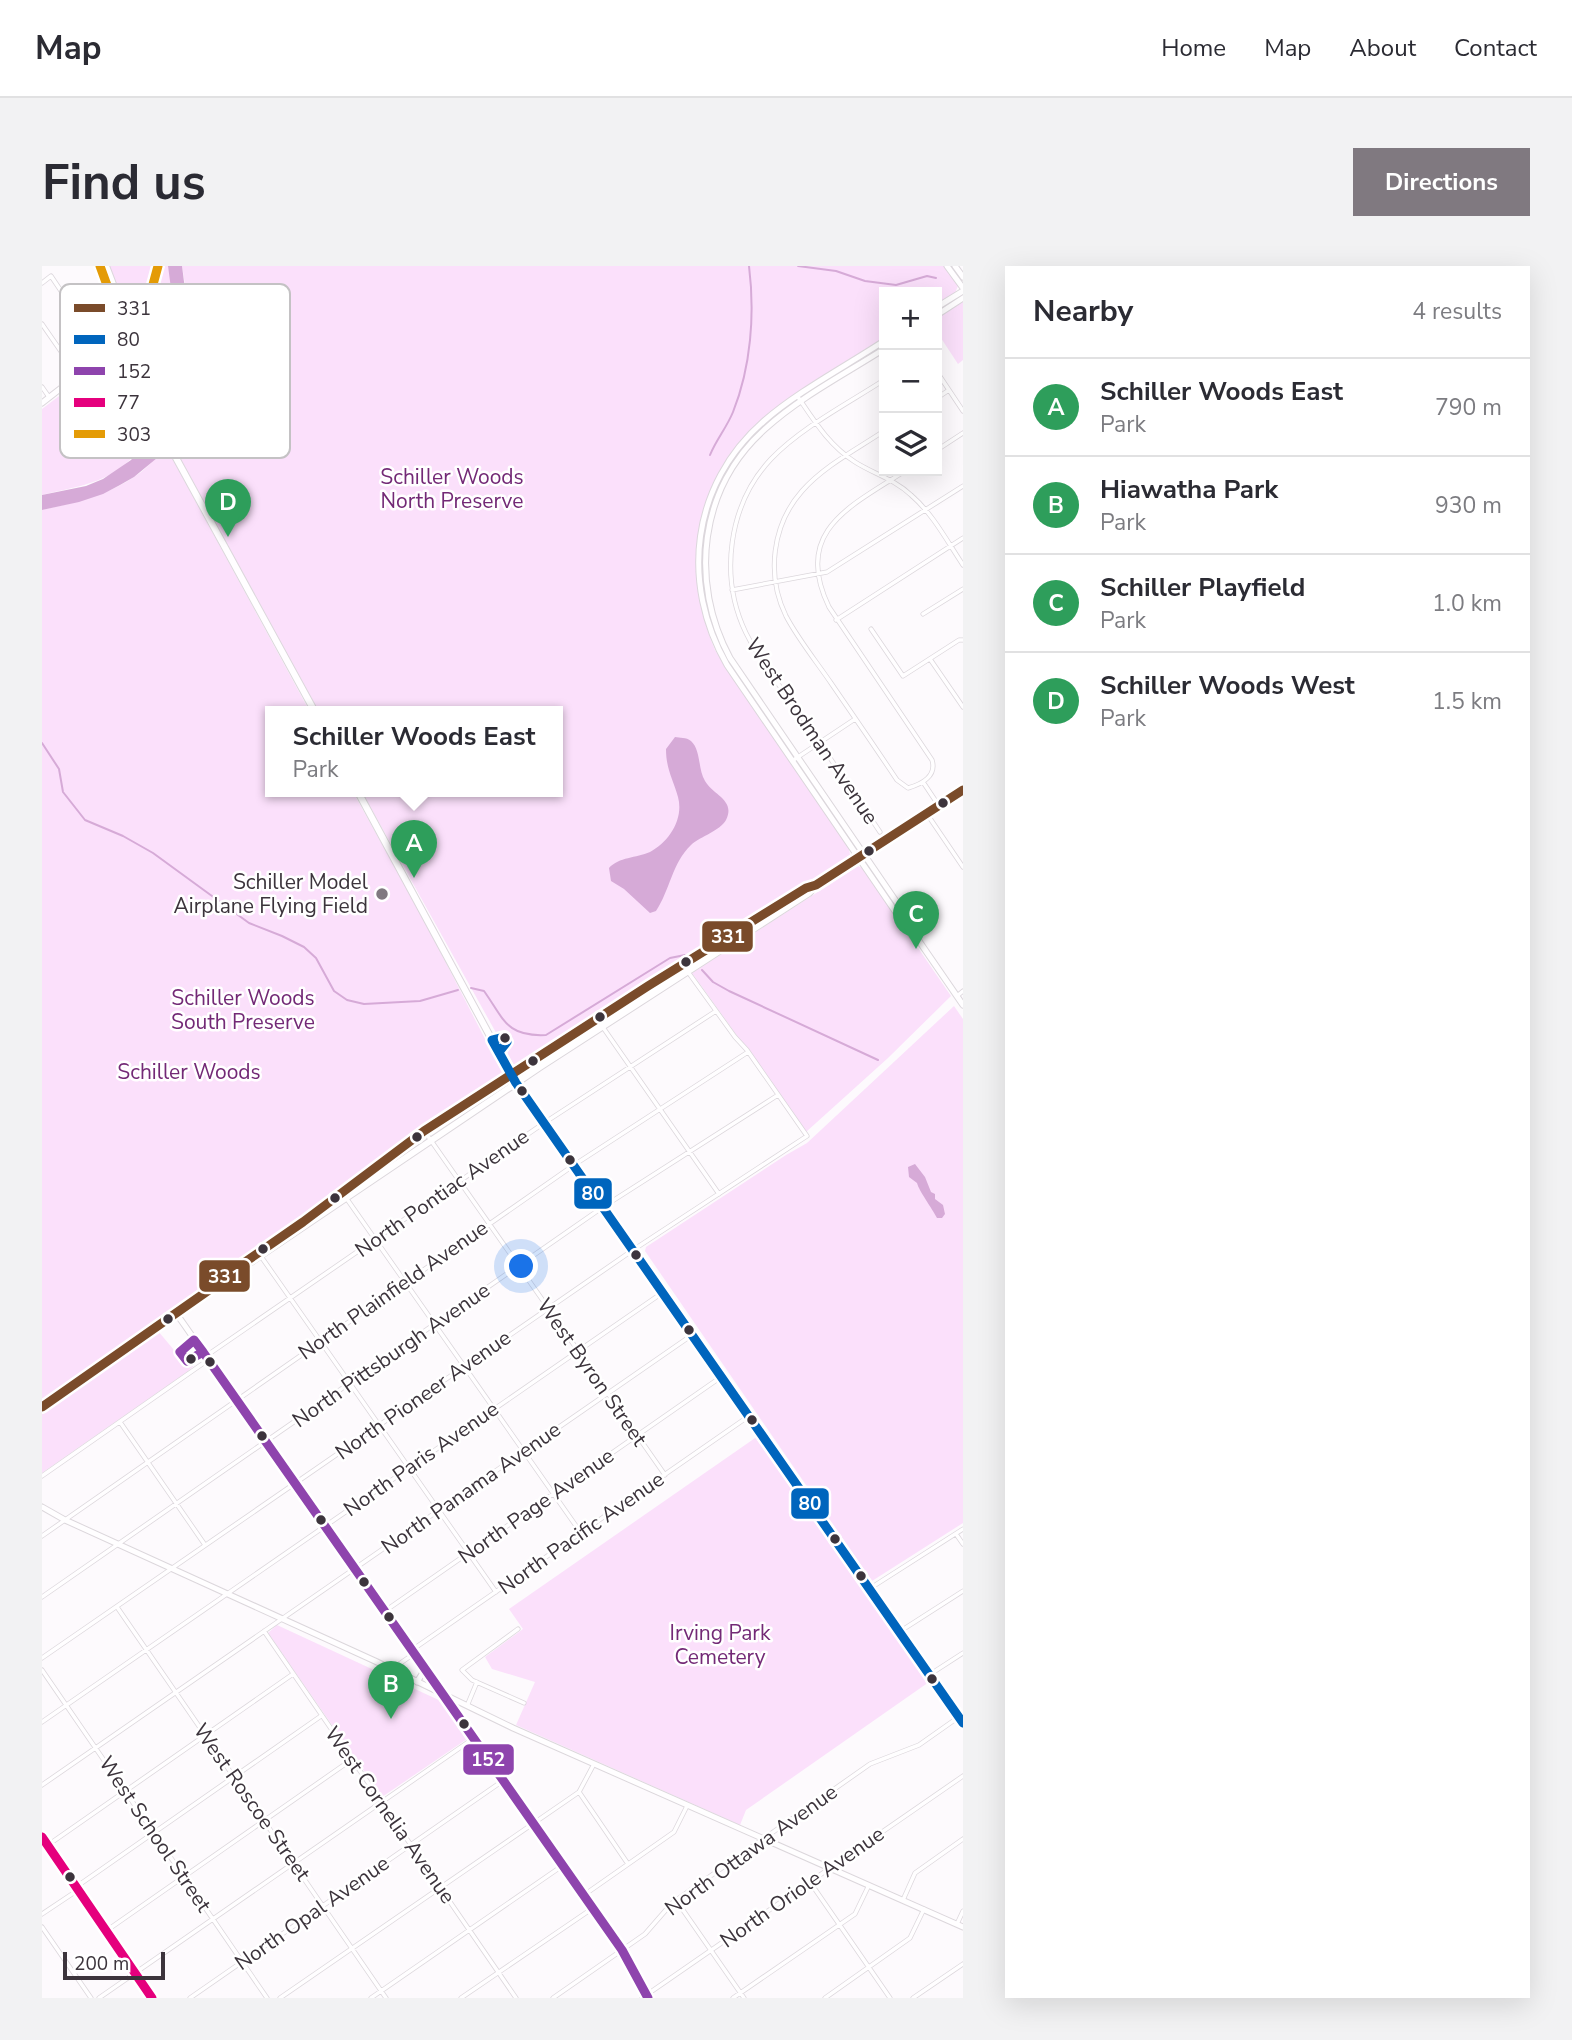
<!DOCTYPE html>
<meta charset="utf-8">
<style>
:root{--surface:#fff;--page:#f2f2f3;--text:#2b2b33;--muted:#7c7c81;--line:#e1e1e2;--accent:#807980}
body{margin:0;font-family:"Nunito Sans",sans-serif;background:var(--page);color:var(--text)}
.controls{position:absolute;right:21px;top:21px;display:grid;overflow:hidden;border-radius:0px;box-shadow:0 7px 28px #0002}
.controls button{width:63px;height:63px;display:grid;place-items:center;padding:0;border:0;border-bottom:2px solid var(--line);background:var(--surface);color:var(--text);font:35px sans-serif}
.scale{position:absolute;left:21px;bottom:18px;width:102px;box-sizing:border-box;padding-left:7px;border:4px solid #3c343c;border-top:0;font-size:19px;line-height:24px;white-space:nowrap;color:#3c343c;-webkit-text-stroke:5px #fff;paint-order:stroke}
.you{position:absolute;left:480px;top:1001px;width:24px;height:24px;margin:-18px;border:5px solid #fff;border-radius:50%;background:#1a73e8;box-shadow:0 0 0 10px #1a73e833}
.badge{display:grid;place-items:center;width:46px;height:46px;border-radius:50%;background:var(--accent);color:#fff;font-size:23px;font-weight:700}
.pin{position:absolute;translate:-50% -58px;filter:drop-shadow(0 2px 4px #0008)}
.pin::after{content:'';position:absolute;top:37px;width:24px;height:21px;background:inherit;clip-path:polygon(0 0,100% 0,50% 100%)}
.popup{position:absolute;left:223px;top:440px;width:298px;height:91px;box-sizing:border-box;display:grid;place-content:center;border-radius:0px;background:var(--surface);filter:drop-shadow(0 2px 5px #0005);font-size:23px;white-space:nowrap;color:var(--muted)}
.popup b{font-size:26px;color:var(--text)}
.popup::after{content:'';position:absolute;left:50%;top:100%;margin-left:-14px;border:14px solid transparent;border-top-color:var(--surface)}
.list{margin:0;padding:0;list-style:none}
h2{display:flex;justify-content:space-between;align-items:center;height:91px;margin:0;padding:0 28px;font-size:30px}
h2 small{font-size:23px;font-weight:400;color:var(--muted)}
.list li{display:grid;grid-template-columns:46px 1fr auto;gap:21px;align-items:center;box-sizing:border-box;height:98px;padding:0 28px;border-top:2px solid var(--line)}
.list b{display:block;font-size:26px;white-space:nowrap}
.list p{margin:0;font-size:23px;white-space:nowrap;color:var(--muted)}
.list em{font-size:23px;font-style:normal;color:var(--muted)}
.icon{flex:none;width:38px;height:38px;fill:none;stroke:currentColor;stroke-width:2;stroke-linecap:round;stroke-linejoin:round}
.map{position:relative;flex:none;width:921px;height:1732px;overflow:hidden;border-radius:0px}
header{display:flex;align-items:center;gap:42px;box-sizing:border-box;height:98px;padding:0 35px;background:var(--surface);border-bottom:2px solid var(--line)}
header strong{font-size:33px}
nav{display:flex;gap:38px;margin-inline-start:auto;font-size:24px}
.intro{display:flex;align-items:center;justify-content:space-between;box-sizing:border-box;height:168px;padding:0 42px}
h1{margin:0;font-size:49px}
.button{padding:18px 32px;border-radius:0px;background:var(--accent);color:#fff;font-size:24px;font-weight:700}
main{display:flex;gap:42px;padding:0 42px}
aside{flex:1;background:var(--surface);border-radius:0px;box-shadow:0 7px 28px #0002}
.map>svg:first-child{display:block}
.green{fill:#fbe0fb}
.water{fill:#d6aad7}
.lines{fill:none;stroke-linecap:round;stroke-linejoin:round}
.stream{stroke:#d6aad7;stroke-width:2}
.street-casing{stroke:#dcd7dc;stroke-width:5}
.secondary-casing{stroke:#dcd7dc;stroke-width:7}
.primary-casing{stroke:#dcd7dc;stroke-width:8}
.street{stroke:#fffeff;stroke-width:3.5}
.secondary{stroke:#fffeff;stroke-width:5}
.primary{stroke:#fffeff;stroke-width:6}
.bus-1-casing{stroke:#fff;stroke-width:14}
.bus-2-casing{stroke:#fff;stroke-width:14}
.bus-3-casing{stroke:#fff;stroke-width:14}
.bus-4-casing{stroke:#fff;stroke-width:14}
.bus-5-casing{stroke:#fff;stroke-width:14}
.bus-1{stroke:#7a4b2a;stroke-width:9}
.bus-2{stroke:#0065bd;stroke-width:9}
.bus-3{stroke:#8e44ad;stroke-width:9}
.bus-4{stroke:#e5007d;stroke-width:9}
.bus-5{stroke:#e49b06;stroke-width:9}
.bus-dot{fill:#3c343c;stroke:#fff;stroke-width:2.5}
.poi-dot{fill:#807980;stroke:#fff;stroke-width:2.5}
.labels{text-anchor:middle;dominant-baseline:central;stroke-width:5;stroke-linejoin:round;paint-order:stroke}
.park-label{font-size:21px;fill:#732976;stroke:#fff}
.street-label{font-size:21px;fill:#3c343c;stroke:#fff}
.poi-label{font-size:21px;fill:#3c343c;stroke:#fff;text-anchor:end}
.key{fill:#fff;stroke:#c4c2c4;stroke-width:2}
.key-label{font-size:19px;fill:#3c343c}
.line-badge{stroke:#fff;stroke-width:2.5}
.badge-label{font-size:19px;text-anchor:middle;font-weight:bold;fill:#fff}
</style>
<header>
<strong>Map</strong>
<nav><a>Home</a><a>Map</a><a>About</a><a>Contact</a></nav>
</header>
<div class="intro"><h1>Find us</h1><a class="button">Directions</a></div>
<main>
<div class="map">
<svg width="921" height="1732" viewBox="0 0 921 1732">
<rect width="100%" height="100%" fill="#fdfafd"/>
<path class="green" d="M 66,0 L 111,0 L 100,34 L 91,47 L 85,44 Z
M 122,0 L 126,0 C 134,33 134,71 127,104 C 126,113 121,122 120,131 C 119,138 121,140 115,146 L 114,143 L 112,144 L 100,110 L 92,70 L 113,32 Z
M 140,0 L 903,0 L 916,20 L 913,27 L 895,39 L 895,26 L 842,26 L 842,73 C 817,89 792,105 766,122 C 750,132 733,142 718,155 C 651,215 639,304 673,384 L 807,582 L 808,589 L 699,661 L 478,800 L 472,799 L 320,526 L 516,526 L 516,446 L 276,446 L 130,178 L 128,169 C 152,123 149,51 140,0 Z
M 921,36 L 921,94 L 916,98 L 895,66 L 895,51 Z
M 79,83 C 92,93 89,113 95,127 C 99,136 108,148 110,157 C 111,165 105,174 100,181 C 69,218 44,218 0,229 L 0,143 Z
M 123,179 L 268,446 L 229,446 L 229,526 L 311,526 L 382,654 L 461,808 L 459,812 L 348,885 L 258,956 L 0,1138 L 0,244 C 45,234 97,222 123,179 Z
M 816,600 L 822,603 L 909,730 L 846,792 L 764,866 L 650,707 Z
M 912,740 L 921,753 L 921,1257 L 830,1315 L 603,985 L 604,981 L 744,889 L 765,877 Z
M 116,1065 L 132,1084 L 135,1082 L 135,1091 L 142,1099 L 147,1100 L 159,1091 L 159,1093 L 145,1106 L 0,1207 L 0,1147 Z
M 716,1170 L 887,1416 L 704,1544 L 698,1559 L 474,1459 L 493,1416 L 450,1403 L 443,1391 L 481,1363 L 467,1343 Z
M 235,1359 L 401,1436 L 425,1470 L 425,1473 L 340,1531 L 226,1367 Z"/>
<path class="water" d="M 126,0 L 140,0 L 147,55 L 146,98 L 140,142 L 123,179 L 115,192 L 92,211 L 78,219 L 61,228 L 37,236 L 0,244 L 0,229 L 44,220 L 61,213 L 89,194 L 107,173 L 110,157 L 120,138 L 120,131 L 128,102 L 132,45 Z
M 633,471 C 638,472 644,471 649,475 C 659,484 656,504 663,515 C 671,529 694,534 684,554 C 678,565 659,570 649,579 C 630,597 628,624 614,645 L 608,647 L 582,623 L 569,615 L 567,602 C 577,591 594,592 608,586 C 627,576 642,553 636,531 C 631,513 624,503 624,483 Z
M 873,898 L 883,911 L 889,926 L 893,928 L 893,933 L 901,939 L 903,948 L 900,952 L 895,952 C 890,942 877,925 875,917 L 867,911 L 866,901 Z"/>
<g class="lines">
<path class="stream" d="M 756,0 L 794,5 L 823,15 L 854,19 L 885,10 L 894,12
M 142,29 L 152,30 L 166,46 L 192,130 C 198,140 203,145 215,143
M 668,189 C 674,174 685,161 691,146 C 709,101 713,48 707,0
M 0,477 L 17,503 L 21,526 L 43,554 L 81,570 L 111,587 L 207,657 L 240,670 L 262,681 L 274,692 L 292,725 L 305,734 L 322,738 L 378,735 L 416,724
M 660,704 L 671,716 L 687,725 L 836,794
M 429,722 L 442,725 C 462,753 464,771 504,769 L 628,692 L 643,689"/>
<g class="street-casing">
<path id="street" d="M 0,17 L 9,10 L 60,86
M 0,58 L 36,110
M 895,106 L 921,145
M 0,121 L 7,131
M 756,131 C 773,156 787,179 813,196 C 832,208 852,213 869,229 C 891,248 905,275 921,299
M 895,132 L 907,124
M 842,165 C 815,183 782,200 760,225 C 730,259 724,309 744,350 C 756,373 774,395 789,417 C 811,449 833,481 855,514 L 866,522 C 880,518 895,510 890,494 L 787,341 C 750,265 809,240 863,205
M 895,184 L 921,167
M 690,324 L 785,306 L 921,220
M 881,348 L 921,323
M 794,354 L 921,272
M 829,363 L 861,410 L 917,374 L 921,374
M 888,393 L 921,441
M 750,495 L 813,453
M 881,516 L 897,540
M 885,548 L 921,601
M 838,566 C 812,527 786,489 760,451 C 741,424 719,397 704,367 C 677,311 686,239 729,193 C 760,161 805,138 842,114
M 915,730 L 921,725
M 560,760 L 677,928
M 383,866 L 623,1209
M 300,926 L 539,1267
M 218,989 L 454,1326
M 164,1090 L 502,857 L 674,745
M 78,1156 L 163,1279
M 0,1210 L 166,1094
M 914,1268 L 921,1278
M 0,1270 L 532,899 L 706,786
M 827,1323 L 921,1263
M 0,1331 L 561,941 L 736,829
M 75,1341 L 344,1732
M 343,1345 L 679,1111
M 476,1363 L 420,1404 L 430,1414 L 482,1437
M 222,1365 L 474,1732
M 857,1366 L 921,1325
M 370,1384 L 707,1150
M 0,1392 L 591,984 L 765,870 L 705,784 L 693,771 L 641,699
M 350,1403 L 373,1387
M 0,1404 L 225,1732
M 887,1409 L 921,1387
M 425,1440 L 435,1416
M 0,1456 L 620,1027
M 0,1519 L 650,1069
M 537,1526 L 586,1598
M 6,1579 L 251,1408
M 768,1616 L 848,1732
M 34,1621 L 279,1450
M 542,1629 L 632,1566 L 645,1540
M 634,1634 L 702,1732
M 861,1634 L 873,1607 L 921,1573
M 0,1648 L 36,1624
M 915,1658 L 921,1645
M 0,1661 L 49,1732
M 64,1665 L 309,1494
M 57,1732 L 432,1472
M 148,1732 L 462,1514
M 238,1732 L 537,1526 L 552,1498
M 329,1732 L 520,1600
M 419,1732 L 551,1642
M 511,1732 L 603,1668 L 630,1637 L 828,1498 L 877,1479 L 921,1448
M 600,1732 L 921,1510
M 691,1732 L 813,1648 L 827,1619
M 783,1732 L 868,1672 L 882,1643
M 871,1732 L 921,1698"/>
</g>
<g class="secondary-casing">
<path id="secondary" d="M 905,0 L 921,22
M 913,0 L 921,11
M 895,41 L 921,25
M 895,49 L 921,32
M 842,75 C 804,100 755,126 722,155 C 649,219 638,317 685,399 L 870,670 L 877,675 L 921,739
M 842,83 C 803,108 758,131 723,163 C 657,222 647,316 688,392 L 875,666 L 877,675
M 50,98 L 50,94 L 87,60 L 108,27
M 0,137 L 50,98 L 53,98 C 93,66 106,50 116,0
M 134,1047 L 580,1684 L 606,1732
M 0,1241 L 23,1254 L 333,1395 L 471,1462 L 921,1661
M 375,1416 L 382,1405 L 381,1399
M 0,1571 L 110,1732"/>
</g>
<g class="primary-casing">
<path id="primary" d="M 58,0 L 82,66 L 86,70
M 64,0 L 87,60 L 86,70 L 99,123 L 110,148 L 273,446
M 83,47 L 89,49 L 97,47
M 74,81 L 83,82 L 90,89
M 316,526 L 469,809 L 921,1457
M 172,1021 L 498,801 L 767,627 L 774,619
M 0,1141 L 167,1024 L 180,1012 L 261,956 L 318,911 L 382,865 L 606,720 L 764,622 L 774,619 L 921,524"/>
</g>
<use href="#street" class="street"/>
<use href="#secondary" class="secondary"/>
<use href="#primary" class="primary"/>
<g class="bus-1-casing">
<path id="bus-1" d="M 0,1141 L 167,1024 L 180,1012 L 261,956 L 382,865 L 606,720 L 764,622 L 774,619 L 921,524"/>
</g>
<g class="bus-2-casing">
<path id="bus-2" d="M 457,786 L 465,776 L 462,771 L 450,774 L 474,817 L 921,1457"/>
</g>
<g class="bus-3-casing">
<path id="bus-3" d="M 152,1074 L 161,1086 L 145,1095 L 138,1086 Z
M 161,1086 L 580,1684 L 606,1732"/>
</g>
<g class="bus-4-casing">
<path id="bus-4" d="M 0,1571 L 110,1732"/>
</g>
<g class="bus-5-casing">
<path id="bus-5" d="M 58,0 L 82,66 L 86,70 L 106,37 L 116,0"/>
</g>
<use href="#bus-1" class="bus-1"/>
<use href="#bus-2" class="bus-2"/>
<use href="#bus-3" class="bus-3"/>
<use href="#bus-4" class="bus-4"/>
<use href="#bus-5" class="bus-5"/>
</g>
<g class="bus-dot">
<circle cx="901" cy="537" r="6"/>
<circle cx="827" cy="585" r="6"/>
<circle cx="644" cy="696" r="6"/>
<circle cx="558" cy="751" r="6"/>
<circle cx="463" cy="772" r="6"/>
<circle cx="491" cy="795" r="6"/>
<circle cx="480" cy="825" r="6"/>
<circle cx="375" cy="871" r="6"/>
<circle cx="528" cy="894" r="6"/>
<circle cx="293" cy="932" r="6"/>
<circle cx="221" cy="983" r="6"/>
<circle cx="594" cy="989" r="6"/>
<circle cx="126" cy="1053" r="6"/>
<circle cx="647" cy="1064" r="6"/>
<circle cx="149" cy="1093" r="6"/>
<circle cx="168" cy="1096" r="6"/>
<circle cx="710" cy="1154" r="6"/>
<circle cx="220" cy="1170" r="6"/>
<circle cx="279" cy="1254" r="6"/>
<circle cx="793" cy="1273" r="6"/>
<circle cx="819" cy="1310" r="6"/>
<circle cx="322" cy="1316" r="6"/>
<circle cx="347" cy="1351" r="6"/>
<circle cx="890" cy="1413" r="6"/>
<circle cx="422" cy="1458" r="6"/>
<circle cx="28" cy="1611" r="6"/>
</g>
<circle class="poi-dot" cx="340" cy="628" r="7"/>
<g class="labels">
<g class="park-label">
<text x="410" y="211">Schiller Woods<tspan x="410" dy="24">North Preserve</tspan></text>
<text x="201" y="732">Schiller Woods<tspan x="201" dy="24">South Preserve</tspan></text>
<text x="147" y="806">Schiller Woods</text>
<text x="678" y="1367">Irving Park<tspan x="678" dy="24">Cemetery</tspan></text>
</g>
<g class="street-label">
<text transform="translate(770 465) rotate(56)">West Brodman Avenue</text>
<text transform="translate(400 927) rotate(-35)">North Pontiac Avenue</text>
<text transform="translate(351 1024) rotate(-35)">North Plainfield Avenue</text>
<text transform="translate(349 1089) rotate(-35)">North Pittsburgh Avenue</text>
<text transform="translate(550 1106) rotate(55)">West Byron Street</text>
<text transform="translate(381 1129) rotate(-35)">North Pioneer Avenue</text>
<text transform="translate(379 1193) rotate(-35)">North Paris Avenue</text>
<text transform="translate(429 1222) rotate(-35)">North Panama Avenue</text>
<text transform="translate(494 1240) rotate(-35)">North Page Avenue</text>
<text transform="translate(539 1267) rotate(-35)">North Pacific Avenue</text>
<text transform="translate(210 1536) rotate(55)">West Roscoe Street</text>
<text transform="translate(348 1549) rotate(55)">West Cornelia Avenue</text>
<text transform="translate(113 1568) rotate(56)">West School Street</text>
<text transform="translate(709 1584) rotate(-36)">North Ottawa Avenue</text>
<text transform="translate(760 1621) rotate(-35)">North Oriole Avenue</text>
<text transform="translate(270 1647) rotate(-35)">North Opal Avenue</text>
</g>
<g class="poi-label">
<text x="326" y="616">Schiller Model<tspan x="326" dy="24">Airplane Flying Field</tspan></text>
</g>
</g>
<rect x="18" y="18" width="230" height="174" rx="10" class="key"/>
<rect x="32" y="38" width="31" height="8" fill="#7a4b2a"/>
<rect x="32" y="69" width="31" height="9" fill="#0065bd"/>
<rect x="32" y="101" width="31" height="8" fill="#8e44ad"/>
<rect x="32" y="132" width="31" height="9" fill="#e5007d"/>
<rect x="32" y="164" width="31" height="8" fill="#e49b06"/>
<g class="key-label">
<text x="75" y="49">331</text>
<text x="75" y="80">80</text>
<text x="75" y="112">152</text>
<text x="75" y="143">77</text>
<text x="75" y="175">303</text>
</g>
<g class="line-badge">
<rect x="659" y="654" width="53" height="33" rx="7" fill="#7a4b2a"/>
<rect x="531" y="911" width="40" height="33" rx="7" fill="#0065bd"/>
<rect x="156" y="993" width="53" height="34" rx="7" fill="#7a4b2a"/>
<rect x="748" y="1221" width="40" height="33" rx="7" fill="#0065bd"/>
<rect x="420" y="1477" width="53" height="33" rx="7" fill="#8e44ad"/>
</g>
<g class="badge-label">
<text x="686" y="677">331</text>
<text x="551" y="934">80</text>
<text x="183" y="1017">331</text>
<text x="768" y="1244">80</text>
<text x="446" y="1500">152</text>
</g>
</svg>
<div class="controls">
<button>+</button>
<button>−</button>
<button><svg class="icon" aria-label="layers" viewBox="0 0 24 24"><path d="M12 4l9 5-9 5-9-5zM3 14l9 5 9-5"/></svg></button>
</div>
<div class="scale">200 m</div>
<div class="you"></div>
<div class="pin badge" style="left:372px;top:612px;background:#2e9e5b">A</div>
<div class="popup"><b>Schiller Woods East</b>Park</div>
<div class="pin badge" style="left:349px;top:1453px;background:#2e9e5b">B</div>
<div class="pin badge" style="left:874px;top:683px;background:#2e9e5b">C</div>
<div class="pin badge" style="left:186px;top:271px;background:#2e9e5b">D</div>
</div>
<aside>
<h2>Nearby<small>4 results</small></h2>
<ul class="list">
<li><span class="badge" style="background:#2e9e5b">A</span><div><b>Schiller Woods East</b><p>Park</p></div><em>790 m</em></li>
<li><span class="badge" style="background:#2e9e5b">B</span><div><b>Hiawatha Park</b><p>Park</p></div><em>930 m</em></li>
<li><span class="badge" style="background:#2e9e5b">C</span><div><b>Schiller Playfield</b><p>Park</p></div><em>1.0 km</em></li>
<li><span class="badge" style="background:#2e9e5b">D</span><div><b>Schiller Woods West</b><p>Park</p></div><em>1.5 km</em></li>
</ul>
</aside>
</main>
